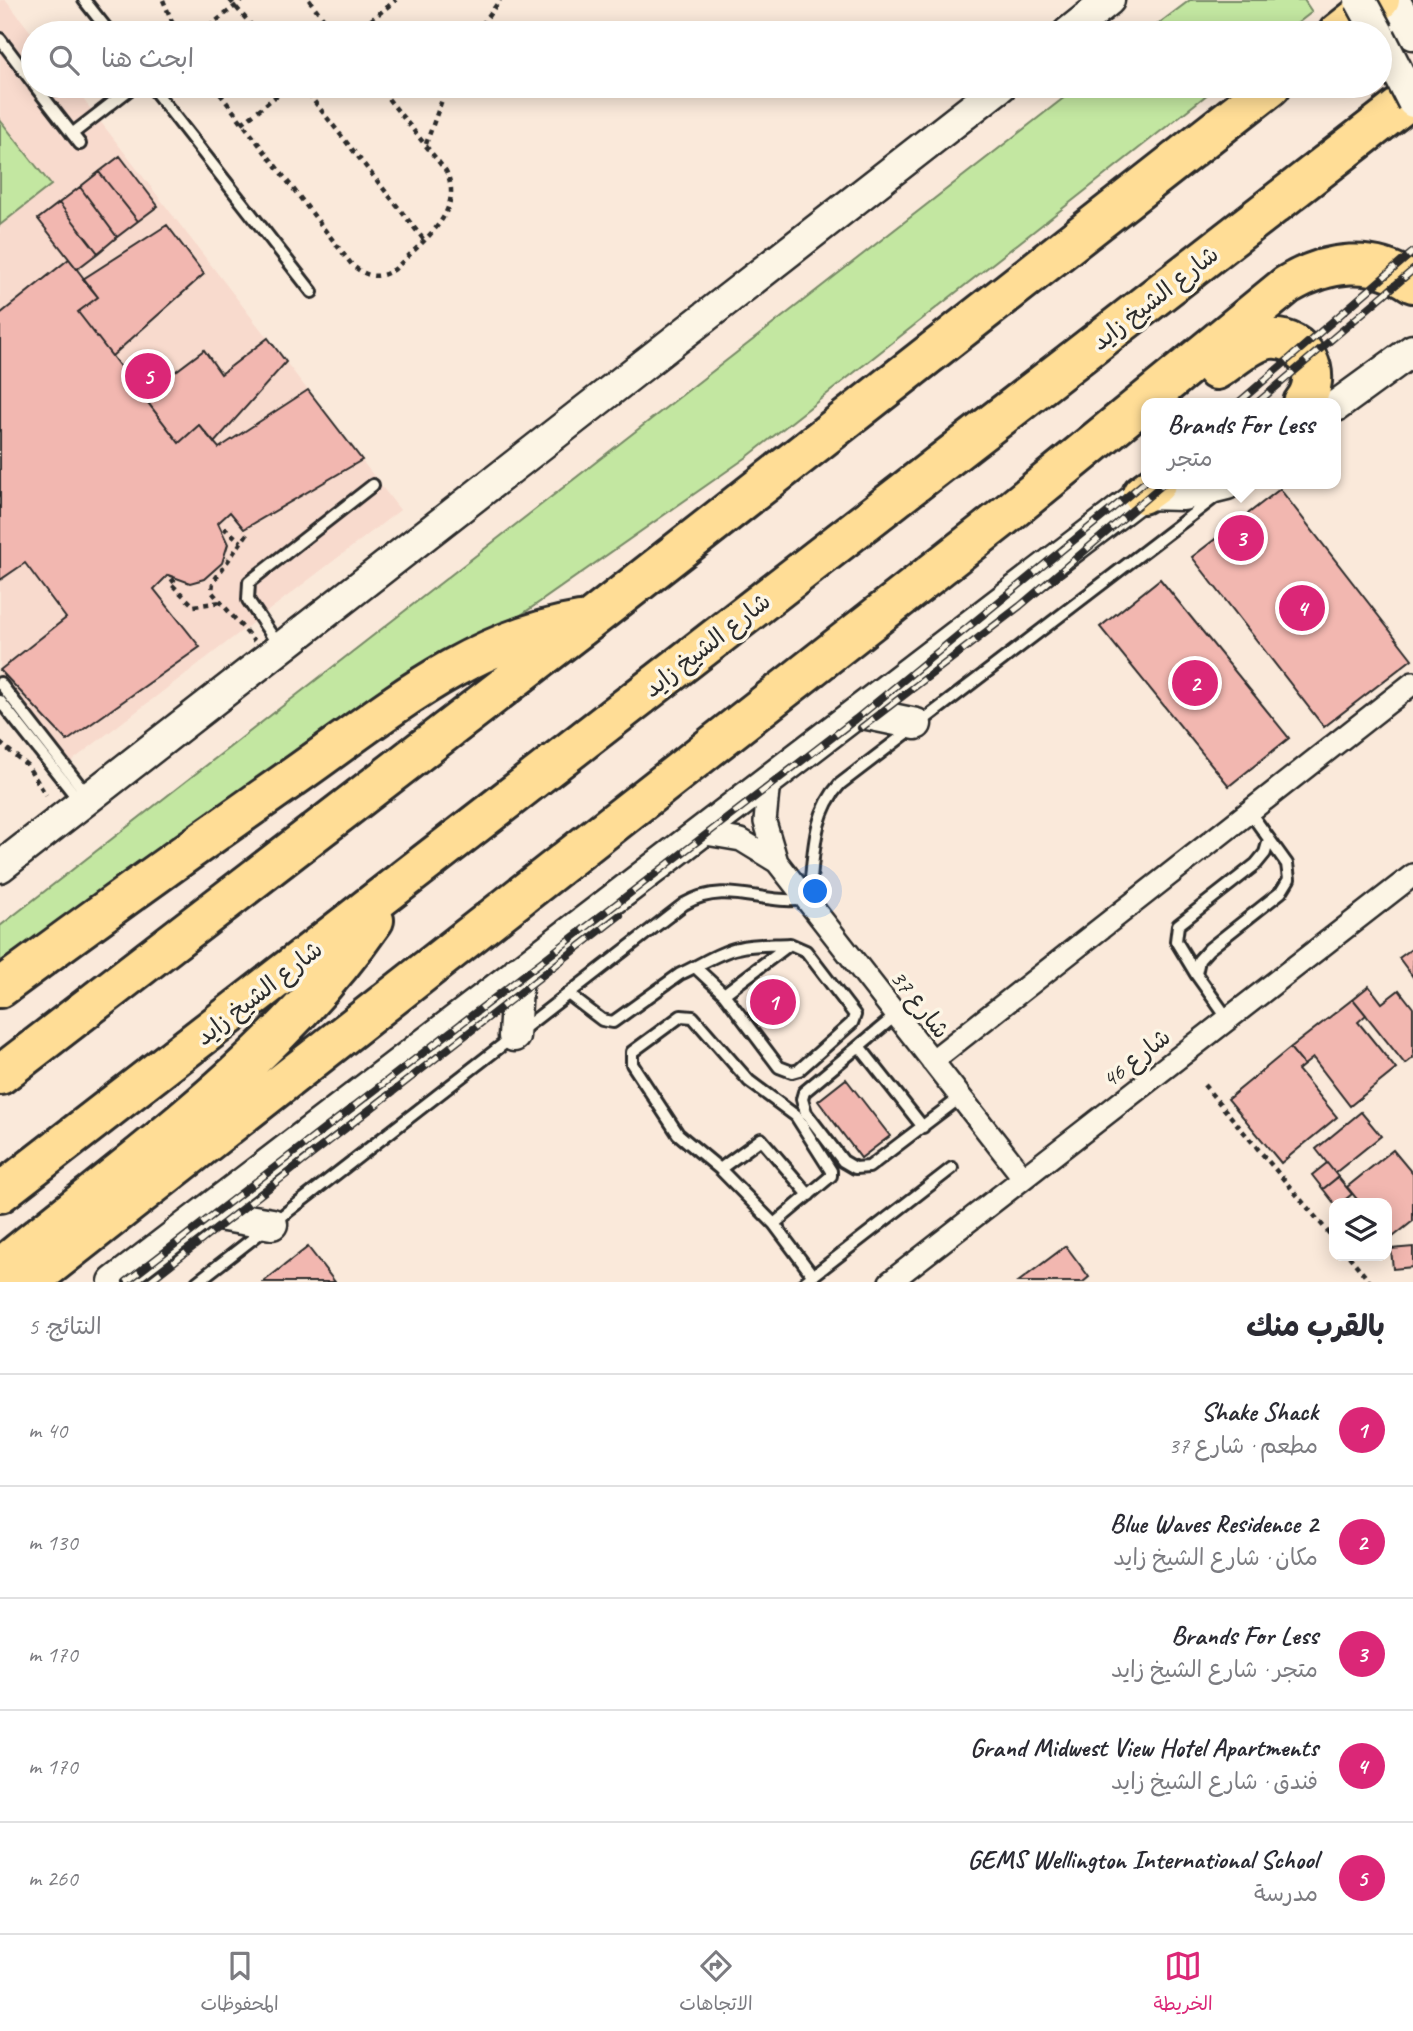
<!DOCTYPE html>
<html lang="ar">
<meta charset="utf-8">
<style>
:root{--surface:#fff;--page:#f2f2f3;--text:#2b2b33;--muted:#7c7c81;--line:#e1e1e2;--accent:#db2777}
body{margin:0;font-family:Caveat,"Playpen Sans Arabic",sans-serif;background:var(--page);color:var(--text);direction:rtl}
.controls{position:absolute;right:21px;bottom:21px;display:grid;overflow:hidden;border-radius:14px;box-shadow:0 4px 18px #0003}
.controls button{width:63px;height:63px;display:grid;place-items:center;padding:0;border:0;border-bottom:2px solid var(--line);background:var(--surface);color:var(--text);font:35px sans-serif}
.you{position:absolute;left:816px;top:892px;width:24px;height:24px;margin:-18px;border:5px solid #fff;border-radius:50%;background:#1a73e8;box-shadow:0 0 0 10px #1a73e833}
.badge{display:grid;place-items:center;width:46px;height:46px;border-radius:50%;background:var(--accent);color:#fff;font-size:23px;font-weight:700}
.pin{position:absolute;translate:-50% -50%;border:4px solid #fff;box-shadow:0 2px 7px #0006}
.popup{position:absolute;left:1141px;top:398px;width:200px;height:91px;box-sizing:border-box;display:grid;place-content:center;border-radius:14px;background:var(--surface);filter:drop-shadow(0 2px 5px #0005);font-size:23px;white-space:nowrap;color:var(--muted)}
.popup b{font-size:26px;color:var(--text)}
.popup::after{content:'';position:absolute;left:50%;top:100%;margin-left:-14px;border:14px solid transparent;border-top-color:var(--surface)}
.list{margin:0;padding:0;list-style:none}
h2{display:flex;justify-content:space-between;align-items:center;height:91px;margin:0;padding:0 28px;font-size:30px}
h2 small{font-size:23px;font-weight:400;color:var(--muted)}
.list li{display:grid;grid-template-columns:46px 1fr auto;gap:21px;align-items:center;box-sizing:border-box;height:112px;padding:0 28px;border-top:2px solid var(--line)}
.list b{display:block;font-size:26px;white-space:nowrap}
.list p{margin:0;font-size:23px;white-space:nowrap;color:var(--muted)}
.list em{font-size:23px;font-style:normal;color:var(--muted)}
.icon{flex:none;width:38px;height:38px;fill:none;stroke:currentColor;stroke-width:2;stroke-linecap:round;stroke-linejoin:round}
.map{position:relative;flex:none;width:1413px;height:1282px;overflow:hidden;direction:ltr}
.search{position:absolute;background:var(--surface);box-shadow:0 4px 18px #0003;left:21px;right:21px;top:21px;height:77px;display:flex;align-items:center;gap:18px;box-sizing:border-box;padding:0 24px;border-radius:38px;color:var(--muted);font-size:26px}
.sheet{height:651px;background:var(--surface)}
nav{display:flex;justify-content:space-around;align-items:center;box-sizing:border-box;height:98px;border-top:2px solid var(--line);background:var(--surface);font-size:19px;color:var(--muted)}
nav a{display:grid;justify-items:center;gap:4px}
nav .on{color:var(--accent)}
.map>svg:first-child{display:block}
.built{fill:#f8dacd}
.green{fill:#c3e7a1;stroke:#778966;stroke-width:2}
.building{fill:#f2b7b0;stroke:#2b2b2b;stroke-width:2}
.lines{fill:none;stroke-linecap:round;stroke-linejoin:round}
.lane-casing{stroke:#2b2b2b;stroke-width:16}
.street-casing{stroke:#2b2b2b;stroke-width:26}
.secondary-casing{stroke:#2b2b2b;stroke-width:35}
.highway-casing{stroke:#2b2b2b;stroke-width:44}
.path{stroke:#2b2b2b;stroke-width:4.5;stroke-dasharray:5 5;stroke-linecap:butt}
.lane{stroke:#fcf5e5;stroke-width:10}
.street{stroke:#fcf5e5;stroke-width:21}
.secondary{stroke:#fcf5e5;stroke-width:30}
.highway{stroke:#ffdd96;stroke-width:38}
.rail-casing{stroke:#2b2b2b;stroke-width:8}
.rail{stroke:#fcf5e5;stroke-width:5;stroke-dasharray:16;stroke-linecap:butt}
.secondary-bridge-casing{stroke:#2b2b2b;stroke-width:35;stroke-linecap:butt}
.secondary-bridge{stroke:#fcf5e5;stroke-width:30}
.labels{text-anchor:middle;dominant-baseline:central;stroke-width:7;stroke-linejoin:round;paint-order:stroke}
.street-label{font-size:24px;fill:#2b2b2b;stroke:#fcf5e5}
</style>
<div class="map">
<svg width="1413" height="1282" viewBox="0 0 1413 1282">
<rect width="100%" height="100%" fill="#fae9da"/>
<filter id="ink" filterUnits="userSpaceOnUse"><feTurbulence type="fractalNoise" baseFrequency=".0143" numOctaves="2"/><feDisplacementMap in="SourceGraphic" scale="14" xChannelSelector="R" yChannelSelector="G"/><feConvolveMatrix kernelMatrix="1 2 1 2 8 2 1 2 1" color-interpolation-filters="sRGB"/></filter>
<g filter="url(#ink)">
<path class="built" d="M 0,0 L 6,0 L 33,35 L 33,86 L 73,86 L 400,510 L 52,776 L 0,709 Z"/>
<path class="green" d="M 1190,0 L 1304,0 L 1312,12 L 1285,33 L 1146,33 Z
M 1079,86 L 1218,86 L 747,457 L 139,882 L 0,969 L 0,926 Z
M 0,120 L 51,185 L 0,225 Z"/>
<path class="building" d="M 120,156 L 158,206 L 138,221 L 99,172 Z
M 99,172 L 138,221 L 117,237 L 80,187 Z
M 80,187 L 117,237 L 98,253 L 59,203 Z
M 59,203 L 98,253 L 77,269 L 38,219 Z
M 167,225 L 204,274 L 112,356 L 78,312 L 98,297 L 83,279 Z
M 69,259 L 98,297 L 78,312 L 179,443 L 199,425 L 219,448 L 308,390 L 362,460 L 244,529 L 230,512 L 218,523 L 228,544 L 222,563 L 204,579 L 190,583 L 168,575 L 154,589 L 200,647 L 67,741 L 0,670 L 66,618 L 25,563 L 0,580 L 0,314 Z
M 268,338 L 286,362 L 214,443 L 199,425 L 179,443 L 143,396 L 204,350 L 221,374 Z
M 1280,489 L 1412,659 L 1324,727 L 1192,557 Z
M 1160,579 L 1289,738 L 1229,786 L 1100,627 Z
M 1413,948 L 1413,977 L 1399,958 Z
M 1369,986 L 1382,1003 L 1399,990 L 1413,1008 L 1413,1058 L 1405,1064 L 1353,999 Z
M 1353,999 L 1366,1015 L 1358,1022 L 1396,1069 L 1350,1106 L 1313,1058 L 1304,1065 L 1290,1048 Z
M 1290,1048 L 1304,1065 L 1298,1070 L 1337,1117 L 1281,1163 L 1228,1099 Z
M 846,1079 L 890,1136 L 861,1158 L 818,1101 Z
M 1361,1112 L 1381,1136 L 1335,1173 L 1316,1149 Z
M 1393,1150 L 1413,1174 L 1413,1221 L 1389,1240 L 1387,1203 L 1360,1203 L 1347,1187 Z
M 1327,1163 L 1338,1177 L 1323,1189 L 1312,1175 Z
M 1338,1177 L 1352,1194 L 1341,1203 L 1334,1203 L 1323,1189 Z
M 1066,1246 L 1089,1277 L 1083,1282 L 1018,1282 Z
M 308,1247 L 335,1282 L 263,1282 Z
M 1413,1247 L 1413,1267 L 1393,1269 L 1391,1249 Z"/>
<g class="lines">
<g class="lane-casing">
<path id="lane" d="M 84,0 L 110,33
M 0,39 L 33,83
M 35,86 L 80,144
M 151,86 L 312,292
M 72,134 L 134,86
M 279,646 L 248,600 L 249,582 L 373,485
M 0,683 L 88,796
M 0,701 L 81,803
M 1196,974 L 1176,941 L 1178,925 L 1256,864 L 1265,853 L 1269,839
M 568,994 L 602,1020 L 613,1022 L 680,974 C 699,966 718,952 738,948 C 754,944 773,945 790,944 L 724,994 L 695,967
M 724,994 L 779,1067 L 792,1072 L 799,1070 L 852,1023 L 855,1015 L 806,951 L 790,944
M 895,1016 L 804,1092 L 802,1099 L 806,1113 L 843,1161 L 855,1168 L 869,1167 L 961,1097
M 1228,1019 L 1196,974 L 1199,960 L 1209,949 L 1281,892 L 1289,879 L 1287,864 L 1249,811
M 859,1046 L 923,1127
M 720,1169 L 761,1139 L 809,1195
M 774,1224 L 831,1176 L 831,1171 L 796,1116 L 749,1081 L 693,1017 L 681,1016 L 632,1052 L 632,1064 L 678,1134 L 720,1169 L 774,1224 L 813,1276
M 197,1282 L 684,904 C 727,879 763,906 805,899 L 810,890 C 814,852 813,813 840,784 L 1214,498
M 805,1282 L 952,1168"/>
</g>
<g class="street-casing">
<path id="street" d="M 769,780 L 765,822 L 777,862 L 1023,1177
M 700,833 L 741,840 L 777,862
M 932,1061 L 1413,683
M 890,1282 L 1413,875"/>
</g>
<g class="secondary-casing">
<path id="secondary" d="M 1394,0 L 1413,34
M 1068,33 L 1109,0
M 1336,406 L 1413,350
M 858,712 L 916,724
M 0,867 L 1001,86
M 514,1036 L 518,971
M 206,1213 L 272,1224
M 114,1282 L 1142,494 L 1183,495 L 1227,484"/>
</g>
<g class="highway-casing">
<path id="highway" d="M 1338,33 L 1380,0
M 1216,370 C 1232,360 1250,342 1269,339 C 1305,335 1325,376 1303,403
M 1142,494 L 1156,484
M 0,988 C 96,917 192,848 289,780 C 381,716 467,640 580,622
M 0,1075 L 589,621 L 1271,86
M 0,1193 L 1413,97
M 0,1268 C 130,1161 278,1059 374,920
M 29,1282 L 1001,519 L 1287,285 C 1327,261 1373,255 1413,283"/>
</g>
<path class="path" d="M 163,0 L 177,33
M 230,0 L 258,33
M 309,0 L 335,33
M 201,33 L 243,0
M 355,33 L 396,0
M 476,33 L 500,0
M 214,86 L 352,265 C 367,277 378,280 395,269 C 422,241 466,212 446,171 L 378,86
M 302,86 L 424,240
M 242,123 L 289,86
M 426,144 L 447,86
M 224,531 L 226,529 L 241,542
M 247,534 L 213,582 L 212,592 L 254,641
M 175,579 L 170,583 L 194,606 L 220,602
M 0,743 L 27,765 L 46,795
M 1204,1085 L 1334,1239
M 1349,1256 L 1370,1282"/>
<use href="#lane" class="lane"/>
<use href="#street" class="street"/>
<use href="#secondary" class="secondary"/>
<use href="#highway" class="highway"/>
<g class="rail-casing">
<path id="rail" d="M 1238,403 L 1413,252
M 1257,403 L 1413,270
M 861,728 L 1020,606 L 1163,484
M 126,1282 L 856,719 L 1146,481
M 148,1282 L 620,915"/>
</g>
<use href="#rail" class="rail"/>
<g class="secondary-bridge-casing">
<path id="secondary-bridge" d="M 1360,0 L 1378,33
M 1380,37 L 1413,102"/>
</g>
<use href="#secondary-bridge" class="secondary-bridge"/>
</g>
</g>
<g class="labels">
<g class="street-label">
<text transform="translate(1155 298) rotate(-38)">شارع الشيخ زايد</text>
<text transform="translate(707 645) rotate(-38)">شارع الشيخ زايد</text>
<text transform="translate(259 993) rotate(-38)">شارع الشيخ زايد</text>
<text transform="translate(920 1004) rotate(52)">شارع 37</text>
<text transform="translate(1136 1058) rotate(-38)">شارع 46</text>
</g>
</g>
</svg>
<div class="controls">
<button><svg class="icon" aria-label="layers" viewBox="0 0 24 24"><path d="M12 4l9 5-9 5-9-5zM3 14l9 5 9-5"/></svg></button>
</div>
<div class="you"></div>
<div class="pin badge" style="left:773px;top:1002px">1</div>
<div class="pin badge" style="left:1195px;top:683px">2</div>
<div class="pin badge" style="left:1241px;top:538px">3</div>
<div class="popup"><b>Brands For Less</b>متجر</div>
<div class="pin badge" style="left:1302px;top:608px">4</div>
<div class="pin badge" style="left:148px;top:376px">5</div>
<div class="search"><svg class="icon" aria-label="search" viewBox="0 0 24 24"><circle cx="10" cy="10" r="6"/><path d="M15 15l6 6"/></svg>ابحث هنا</div>
</div>
<section class="sheet">
<h2>بالقرب منك<small>النتائج: 5</small></h2>
<ul class="list">
<li><span class="badge">1</span><div><b>Shake Shack</b><p>مطعم · شارع 37</p></div><em>40 m</em></li>
<li><span class="badge">2</span><div><b>Blue Waves Residence 2</b><p>مكان · شارع الشيخ زايد</p></div><em>130 m</em></li>
<li><span class="badge">3</span><div><b>Brands For Less</b><p>متجر · شارع الشيخ زايد</p></div><em>170 m</em></li>
<li><span class="badge">4</span><div><b>Grand Midwest View Hotel Apartments</b><p>فندق · شارع الشيخ زايد</p></div><em>170 m</em></li>
<li><span class="badge">5</span><div><b>GEMS Wellington International School</b><p>مدرسة</p></div><em>260 m</em></li>
</ul>
</section>
<nav>
<a class="on"><svg class="icon" aria-label="map" viewBox="0 0 24 24"><path d="M3 6l6-2 6 2 6-2v14l-6 2-6-2-6 2zM9 4v14M15 6v14"/></svg>الخريطة</a>
<a><svg class="icon" aria-label="directions" viewBox="0 0 24 24"><path d="M12 3l9 9-9 9-9-9zM9 14v-3h6M13 9l2 2-2 2"/></svg>الاتجاهات</a>
<a><svg class="icon" aria-label="saved" viewBox="0 0 24 24"><path d="M7 4h10v16l-5-4-5 4z"/></svg>المحفوظات</a>
</nav>
